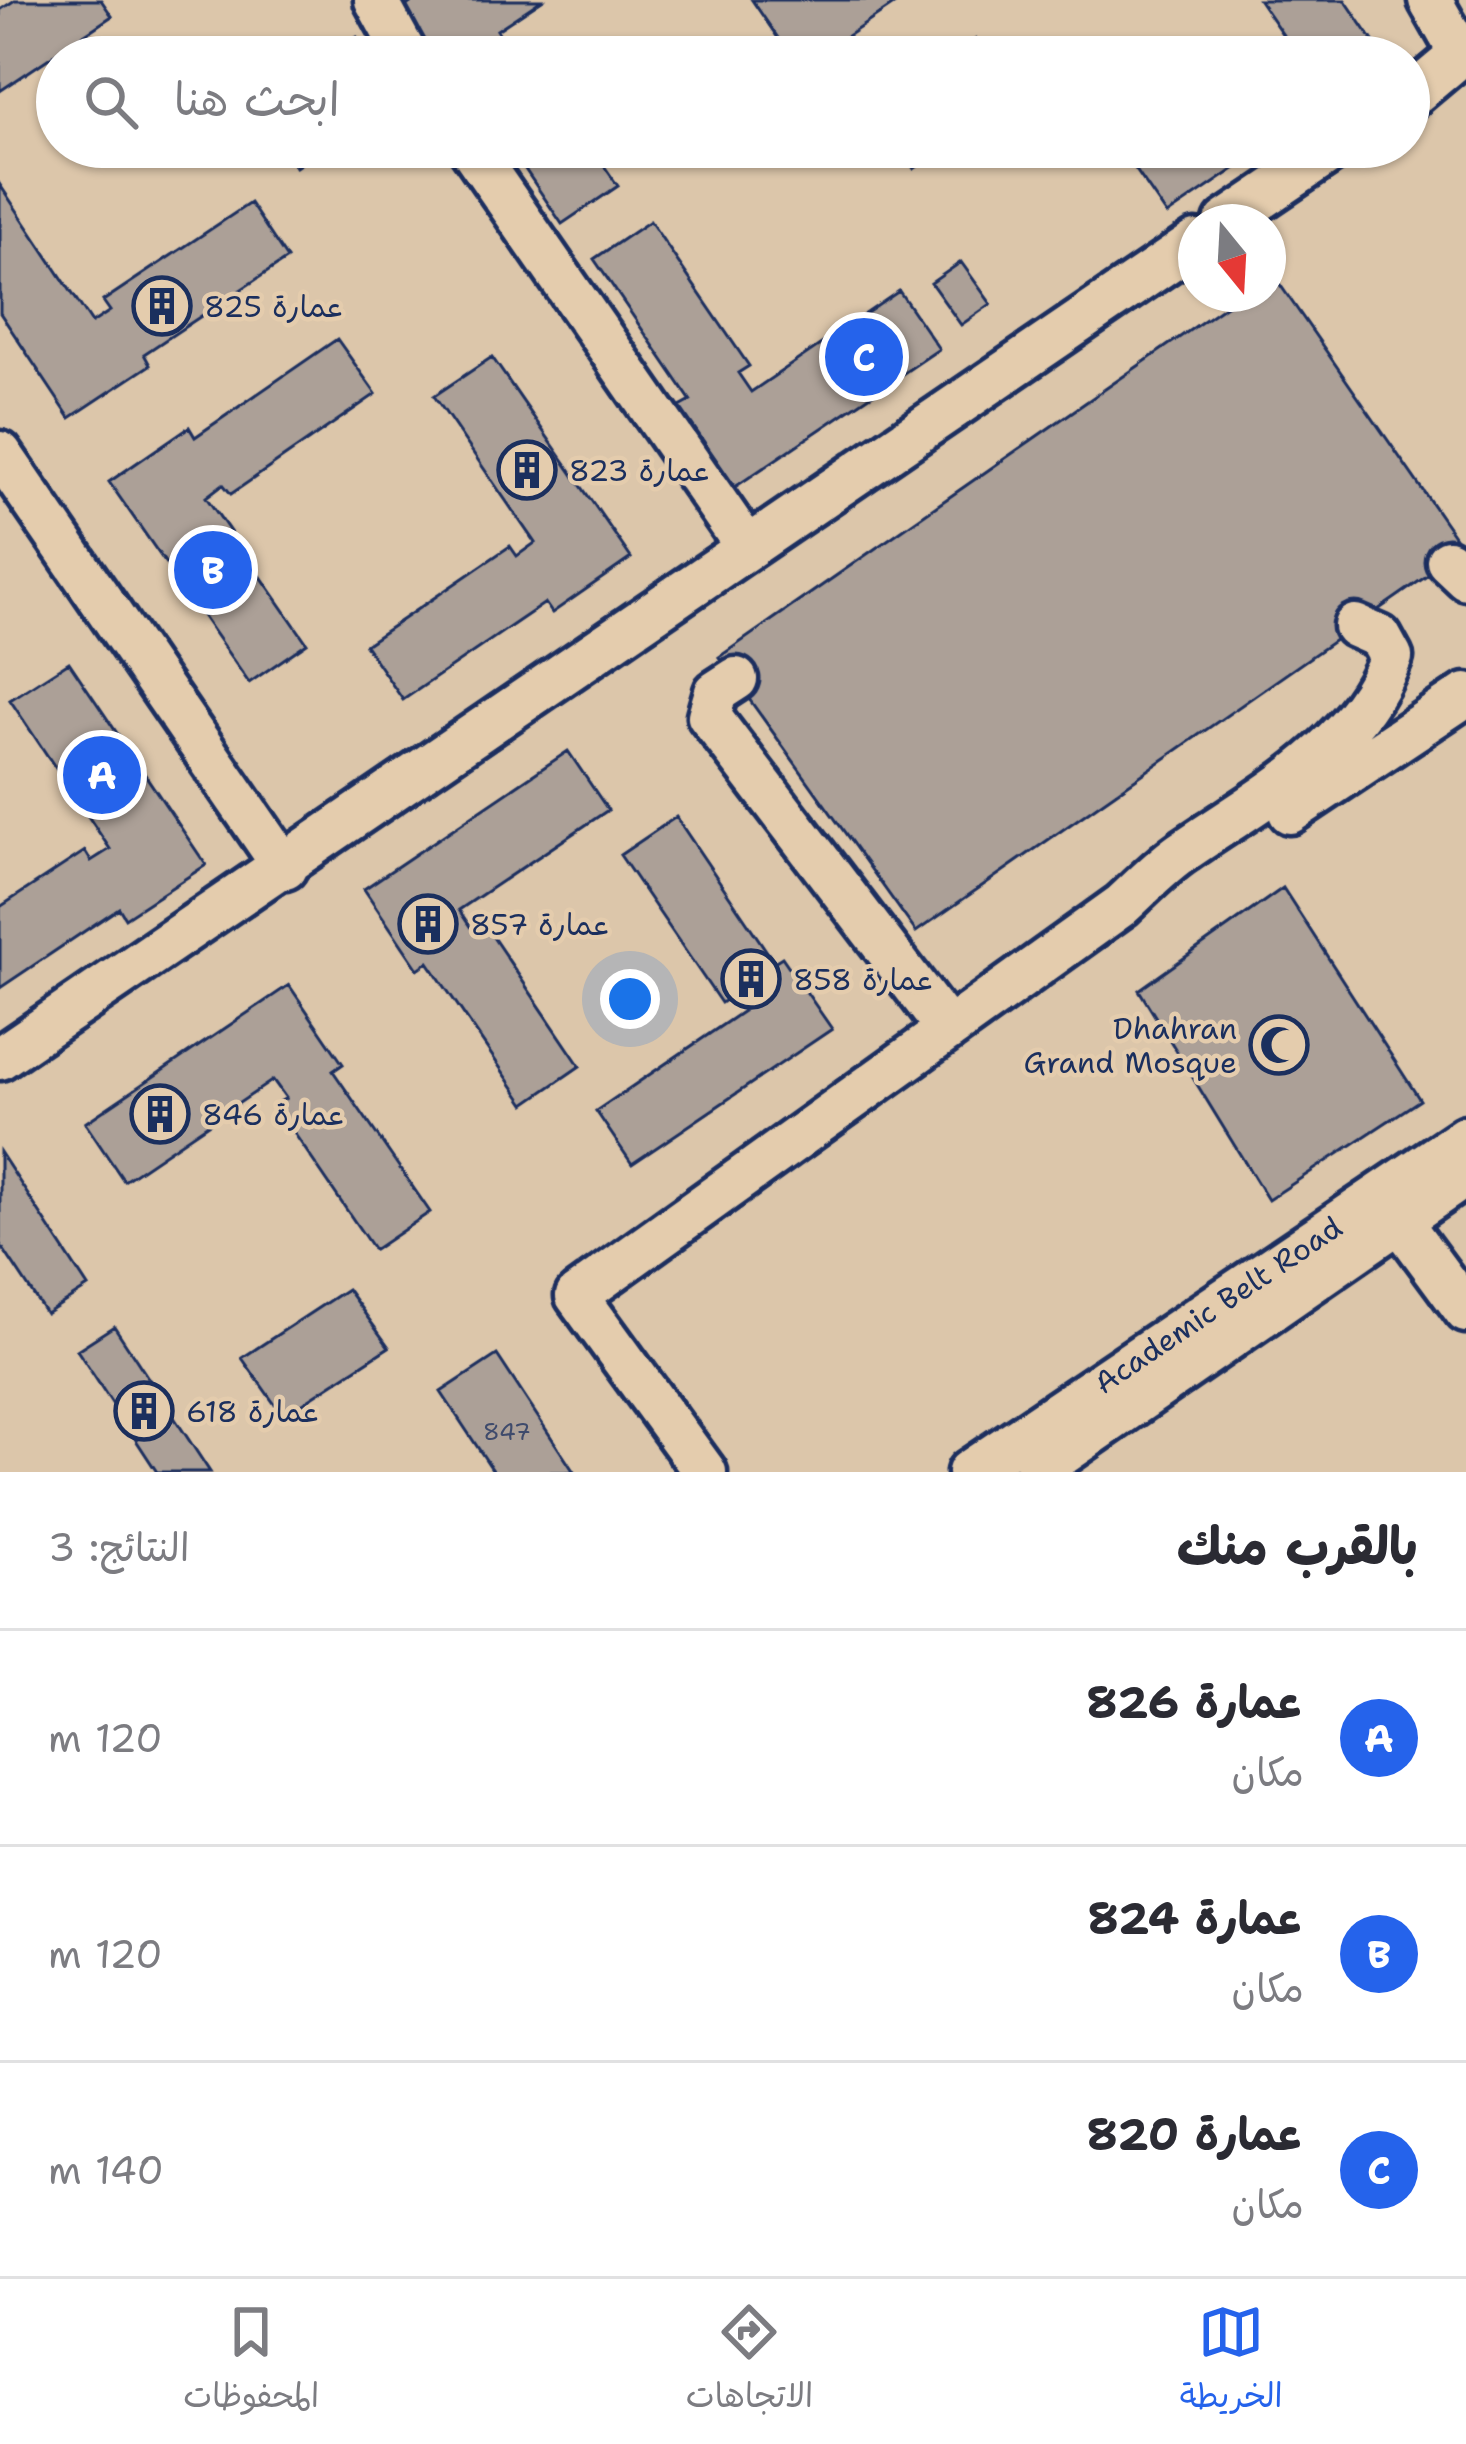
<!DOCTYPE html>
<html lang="ar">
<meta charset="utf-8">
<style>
:root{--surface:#fff;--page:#f2f2f3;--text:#2b2b33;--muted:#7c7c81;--line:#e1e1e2;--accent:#2563eb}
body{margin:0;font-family:"Shantell Sans","Playpen Sans Arabic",sans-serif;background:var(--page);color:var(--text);direction:rtl}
.compass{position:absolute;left:1178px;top:204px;width:108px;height:108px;border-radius:50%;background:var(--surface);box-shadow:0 3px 9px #0004;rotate:162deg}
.you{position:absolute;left:630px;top:999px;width:42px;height:42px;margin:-30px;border:9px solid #fff;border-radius:50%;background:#1a73e8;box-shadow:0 0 0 18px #1a73e833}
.badge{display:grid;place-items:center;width:78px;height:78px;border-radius:50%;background:var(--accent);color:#fff;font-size:39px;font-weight:700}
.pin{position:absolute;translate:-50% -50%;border:6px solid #fff;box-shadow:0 3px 12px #0006}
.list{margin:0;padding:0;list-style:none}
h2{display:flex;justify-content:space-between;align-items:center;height:156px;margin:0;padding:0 48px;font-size:51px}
h2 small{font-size:39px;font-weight:400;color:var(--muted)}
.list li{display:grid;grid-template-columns:78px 1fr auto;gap:36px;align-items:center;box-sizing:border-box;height:216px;padding:0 48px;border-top:3px solid var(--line)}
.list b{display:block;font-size:45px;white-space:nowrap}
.list p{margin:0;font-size:39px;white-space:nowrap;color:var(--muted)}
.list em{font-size:39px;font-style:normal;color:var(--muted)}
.icon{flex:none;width:66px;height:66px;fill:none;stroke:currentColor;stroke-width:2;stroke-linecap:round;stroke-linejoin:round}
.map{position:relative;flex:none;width:1466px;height:1472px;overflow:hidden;direction:ltr}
.search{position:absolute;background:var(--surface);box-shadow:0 3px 9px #0004;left:36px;right:36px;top:36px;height:132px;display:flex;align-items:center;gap:30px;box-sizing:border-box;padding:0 42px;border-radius:66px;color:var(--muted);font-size:45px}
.sheet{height:804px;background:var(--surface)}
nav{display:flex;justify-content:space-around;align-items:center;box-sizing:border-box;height:168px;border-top:3px solid var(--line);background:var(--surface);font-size:33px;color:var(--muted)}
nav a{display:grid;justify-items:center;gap:6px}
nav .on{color:var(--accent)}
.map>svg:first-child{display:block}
.building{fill:#aca097;stroke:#1b2f5e;stroke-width:3}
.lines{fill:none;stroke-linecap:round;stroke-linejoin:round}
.minor-casing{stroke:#1b2f5e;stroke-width:51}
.minor{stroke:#e4ccad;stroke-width:42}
.labels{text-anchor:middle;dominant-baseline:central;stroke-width:9;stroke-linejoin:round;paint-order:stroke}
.number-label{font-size:24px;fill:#3f4b6c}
.poi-label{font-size:30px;fill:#1b2f5e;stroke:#e4ccad;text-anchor:start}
.street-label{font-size:30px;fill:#1b2f5e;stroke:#e4ccad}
</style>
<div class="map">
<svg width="1466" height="1472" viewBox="0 0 1466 1472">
<rect width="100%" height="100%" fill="#dcc6aa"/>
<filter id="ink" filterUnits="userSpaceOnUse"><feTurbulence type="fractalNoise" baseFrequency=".00833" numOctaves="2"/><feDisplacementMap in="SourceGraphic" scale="24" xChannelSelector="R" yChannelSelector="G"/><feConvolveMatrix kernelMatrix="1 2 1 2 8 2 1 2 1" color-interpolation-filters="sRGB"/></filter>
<g filter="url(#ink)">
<path class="building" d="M 15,0 L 101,0 L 112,16 L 0,91 L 0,10 Z
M 415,0 L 542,0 L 497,30 L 509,48 L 519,41 L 530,57 L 434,57 L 402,9 Z
M 752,0 L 901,0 L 816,57 L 791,57 Z
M 1259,0 L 1345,0 L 1384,57 L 1298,57 Z
M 357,37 L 371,57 L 333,57 L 332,54 Z
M 976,39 L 988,57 L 950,57 Z
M 283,147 L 325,147 L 296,167 Z
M 510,147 L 591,147 L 618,186 L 562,224 Z
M 900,147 L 937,147 L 940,151 L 914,169 Z
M 1148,147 L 1267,147 L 1167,215 L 1129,160 Z
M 0,185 L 92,323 L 110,311 L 103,301 L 250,203 L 287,259 L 144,354 L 150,365 L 70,418 L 0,313 Z
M 650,221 L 749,366 L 738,373 L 751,392 L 899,291 L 939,349 L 735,487 L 680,407 L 691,401 L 594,259 Z
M 961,262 L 991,304 L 961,325 L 931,283 Z
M 1272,273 L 1464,550 L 916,932 L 719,657 L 1242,294 L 1268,294 Z
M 337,339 L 376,394 L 231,494 L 223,484 L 206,497 L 307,643 L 249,683 L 109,482 L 189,427 L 195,437 Z
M 492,357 L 631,558 L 552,613 L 545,603 L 403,700 L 365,645 L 510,546 L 517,556 L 535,543 L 434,396 Z
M 69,662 L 206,865 L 125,918 L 119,908 L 0,988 L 0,907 L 85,851 L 91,861 L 110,849 L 10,700 Z
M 568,751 L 608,810 L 459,910 L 471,928 L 482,921 L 580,1066 L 525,1104 L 428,962 L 418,969 L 364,889 Z
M 676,817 L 774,962 L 782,957 L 832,1029 L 632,1164 L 596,1111 L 743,1011 L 732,995 L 721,1003 L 620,855 Z
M 1283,888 L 1420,1100 L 1268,1200 L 1139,990 Z
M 289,985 L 343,1064 L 333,1071 L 430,1212 L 374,1250 L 275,1105 L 286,1098 L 273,1080 L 124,1181 L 85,1123 Z
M 0,1152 L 88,1287 L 46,1314 L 0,1244 Z
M 347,1289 L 389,1347 L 283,1416 L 242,1358 Z
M 114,1326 L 210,1472 L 157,1472 L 77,1350 Z
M 497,1355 L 501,1361 L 574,1472 L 494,1472 L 441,1392 Z"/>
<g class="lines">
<g class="minor-casing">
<path id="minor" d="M 376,0 L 407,57
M 1409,98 L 1453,61 L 1455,44 L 1430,0
M 470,147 L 747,547
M 1226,222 L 1337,147
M 0,453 L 285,868
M 1448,561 L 1466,578
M 736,679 L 716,692 L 709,716 L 948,1030
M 1290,812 L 1466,695
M 0,1058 L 1196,242
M 1385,1201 L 1466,1311
M 705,1472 L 577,1296 L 1122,905 C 1142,887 1162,865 1185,850 C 1262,797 1356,749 1391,657 L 1380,637 L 1355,626
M 969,1472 L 1466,1137
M 1036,1472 L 1466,1175"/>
</g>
<use href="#minor" class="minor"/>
</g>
</g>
<defs>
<g id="building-ring" transform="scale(3)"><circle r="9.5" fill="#e4ccad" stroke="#1b2f5e" stroke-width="1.5"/><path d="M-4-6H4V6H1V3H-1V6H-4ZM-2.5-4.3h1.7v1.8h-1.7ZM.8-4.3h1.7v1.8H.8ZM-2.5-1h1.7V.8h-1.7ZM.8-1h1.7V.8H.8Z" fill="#1b2f5e"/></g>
<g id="mosque-ring" transform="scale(3)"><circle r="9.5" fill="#e4ccad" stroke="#1b2f5e" stroke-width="1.5"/><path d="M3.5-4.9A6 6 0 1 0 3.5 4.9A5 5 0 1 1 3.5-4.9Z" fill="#1b2f5e"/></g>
</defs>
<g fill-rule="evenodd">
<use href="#building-ring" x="162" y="306"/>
<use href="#building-ring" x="527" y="470"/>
<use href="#building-ring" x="428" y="924"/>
<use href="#building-ring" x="751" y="979"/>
<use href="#mosque-ring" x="1279" y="1045"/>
<use href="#building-ring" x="160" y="1114"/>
<use href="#building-ring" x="144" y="1411"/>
</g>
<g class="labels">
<g class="number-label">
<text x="507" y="1432">847</text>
</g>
<g class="poi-label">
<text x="204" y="306">عمارة 825</text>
<text x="569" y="470">عمارة 823</text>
<text x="470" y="924">عمارة 857</text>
<text x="793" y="979">عمارة 858</text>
<text x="1237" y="1028" text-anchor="end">Dhahran<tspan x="1237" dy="34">Grand Mosque</tspan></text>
<text x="202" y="1114">عمارة 846</text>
<text x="186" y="1411">عمارة 618</text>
</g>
<g class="street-label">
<text transform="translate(1218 1305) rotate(-34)">Academic Belt Road</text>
</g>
</g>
</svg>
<svg class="compass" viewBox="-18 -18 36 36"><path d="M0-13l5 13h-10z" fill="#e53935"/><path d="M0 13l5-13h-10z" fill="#7c7c81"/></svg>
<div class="you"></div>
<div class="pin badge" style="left:102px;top:775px">A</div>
<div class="pin badge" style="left:213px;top:570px">B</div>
<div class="pin badge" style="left:864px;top:357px">C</div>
<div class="search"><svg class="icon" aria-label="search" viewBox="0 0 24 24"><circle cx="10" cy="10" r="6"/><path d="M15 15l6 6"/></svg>ابحث هنا</div>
</div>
<section class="sheet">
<h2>بالقرب منك<small>النتائج: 3</small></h2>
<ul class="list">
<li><span class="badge">A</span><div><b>عمارة 826</b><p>مكان</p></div><em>120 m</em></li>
<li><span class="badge">B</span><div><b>عمارة 824</b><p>مكان</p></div><em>120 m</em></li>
<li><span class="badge">C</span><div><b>عمارة 820</b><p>مكان</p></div><em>140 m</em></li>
</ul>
</section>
<nav>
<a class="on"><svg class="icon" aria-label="map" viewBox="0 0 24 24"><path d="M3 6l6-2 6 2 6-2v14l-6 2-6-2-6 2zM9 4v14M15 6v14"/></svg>الخريطة</a>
<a><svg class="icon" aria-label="directions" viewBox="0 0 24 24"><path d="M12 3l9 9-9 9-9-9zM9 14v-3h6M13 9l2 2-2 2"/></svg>الاتجاهات</a>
<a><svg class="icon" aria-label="saved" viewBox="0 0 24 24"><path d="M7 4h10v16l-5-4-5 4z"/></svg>المحفوظات</a>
</nav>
